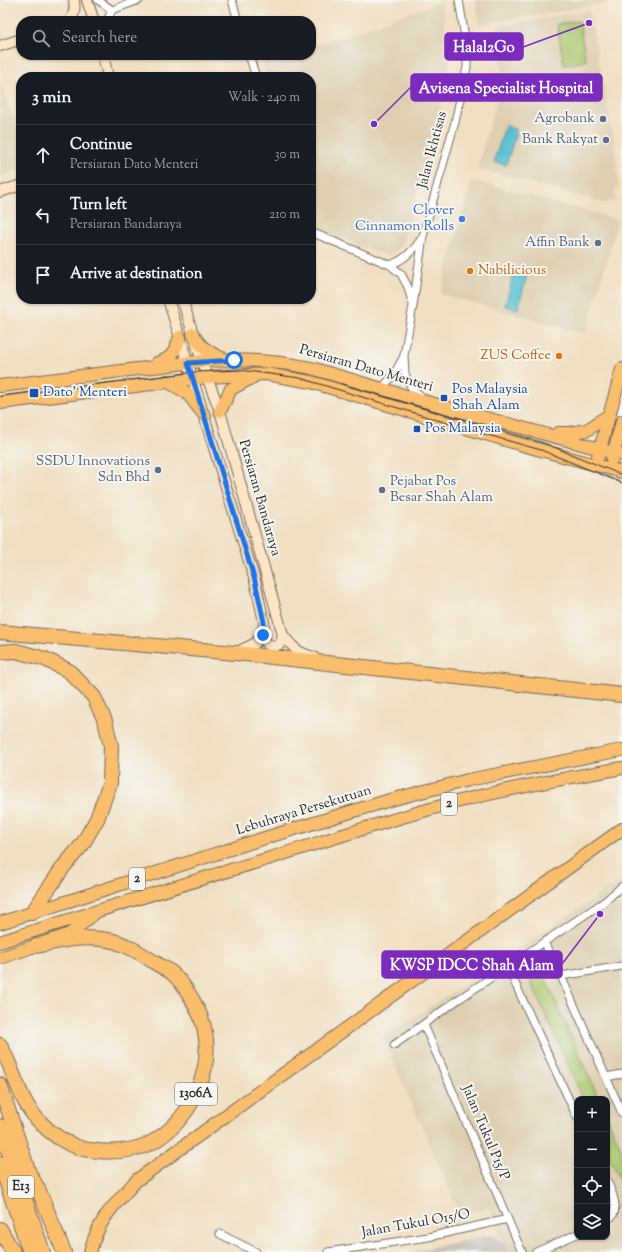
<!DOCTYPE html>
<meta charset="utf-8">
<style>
:root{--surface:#171b24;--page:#242831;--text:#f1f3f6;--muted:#9ea1a6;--line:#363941}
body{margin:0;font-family:"Sorts Mill Goudy",serif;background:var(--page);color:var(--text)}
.controls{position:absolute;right:12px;bottom:12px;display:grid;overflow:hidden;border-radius:8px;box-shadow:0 1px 3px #0004}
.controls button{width:36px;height:36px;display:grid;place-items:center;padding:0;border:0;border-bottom:1px solid var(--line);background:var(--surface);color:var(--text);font:20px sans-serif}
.stop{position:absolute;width:12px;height:12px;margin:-9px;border:3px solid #1a73e8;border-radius:50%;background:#fff}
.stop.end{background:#1a73e8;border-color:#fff;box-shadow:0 1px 4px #0008}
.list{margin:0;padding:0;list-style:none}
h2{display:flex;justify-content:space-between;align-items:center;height:52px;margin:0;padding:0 16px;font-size:17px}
h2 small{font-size:13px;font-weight:400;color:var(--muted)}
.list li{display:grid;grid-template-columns:26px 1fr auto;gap:12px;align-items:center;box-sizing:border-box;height:60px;padding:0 16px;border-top:1px solid var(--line)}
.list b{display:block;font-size:15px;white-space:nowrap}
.list p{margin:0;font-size:13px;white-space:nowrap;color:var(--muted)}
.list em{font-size:13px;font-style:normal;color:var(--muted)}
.icon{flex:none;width:22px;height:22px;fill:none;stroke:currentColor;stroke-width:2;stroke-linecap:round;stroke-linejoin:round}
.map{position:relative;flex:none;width:622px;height:1252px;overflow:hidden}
.search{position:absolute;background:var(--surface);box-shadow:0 1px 3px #0004;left:16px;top:16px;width:300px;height:44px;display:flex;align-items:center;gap:10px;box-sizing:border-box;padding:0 14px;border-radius:16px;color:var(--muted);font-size:15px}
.panel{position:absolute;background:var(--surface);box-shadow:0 1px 3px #0004;left:16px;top:72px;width:300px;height:232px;border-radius:16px}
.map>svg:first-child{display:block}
.built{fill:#decfb1;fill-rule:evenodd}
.industrial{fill:#c9c3b8}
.green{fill:#acc76e;stroke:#6c794c}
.water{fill:#55bfd2;stroke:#40757e}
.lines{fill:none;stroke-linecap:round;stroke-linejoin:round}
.minor-casing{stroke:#706a60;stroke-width:9}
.secondary-casing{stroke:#706a60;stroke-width:12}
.primary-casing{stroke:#706a60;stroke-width:14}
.trunk-casing{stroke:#706a60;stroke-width:14}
.motorway-casing{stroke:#706a60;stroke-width:16}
.minor{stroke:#fff;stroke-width:7}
.secondary{stroke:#fde5c5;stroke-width:10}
.primary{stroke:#fabe6d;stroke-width:12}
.trunk{stroke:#fabe6d;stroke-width:12}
.motorway{stroke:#fabe6d;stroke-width:14}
.tram{stroke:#2b2b2b;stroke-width:1}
.route{stroke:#1a73e8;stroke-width:5}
.service-dot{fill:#5c6f8a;stroke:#f6f6f2;stroke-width:1.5}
.shop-dot{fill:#3f7fe0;stroke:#f6f6f2;stroke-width:1.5}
.food-dot{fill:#e8710a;stroke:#f6f6f2;stroke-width:1.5}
.transit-dot{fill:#1a4fb4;stroke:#f6f6f2;stroke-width:1.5}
.labels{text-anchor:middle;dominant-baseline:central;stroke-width:4;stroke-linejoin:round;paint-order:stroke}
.shield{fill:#f6f6f2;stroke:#686867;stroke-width:1}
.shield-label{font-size:13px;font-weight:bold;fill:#2b2b2b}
.service-label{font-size:14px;fill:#4e5e75;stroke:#f6f6f2;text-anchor:end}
.street-label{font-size:14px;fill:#2b2b2b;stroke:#f6f6f2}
.shop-label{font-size:14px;fill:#366cbe;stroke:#f6f6f2;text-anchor:end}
.food-label{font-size:14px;fill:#c56008;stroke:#f6f6f2;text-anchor:start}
.transit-label{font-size:14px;fill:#164399;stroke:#f6f6f2;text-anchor:start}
.leader{fill:none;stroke:#7b2cbf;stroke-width:1.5}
.callout-dot{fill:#7b2cbf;stroke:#f6f6f2;stroke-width:1.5}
.callout{fill:#7b2cbf;stroke:#7b2cbf;stroke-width:1.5}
.callout-label{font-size:15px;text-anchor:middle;font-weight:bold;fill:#fff}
</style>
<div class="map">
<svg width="622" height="1252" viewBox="0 0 622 1252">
<rect width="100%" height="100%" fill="#f6f6f2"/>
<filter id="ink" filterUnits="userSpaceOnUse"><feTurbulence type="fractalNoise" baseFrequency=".025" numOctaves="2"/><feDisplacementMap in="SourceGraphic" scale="8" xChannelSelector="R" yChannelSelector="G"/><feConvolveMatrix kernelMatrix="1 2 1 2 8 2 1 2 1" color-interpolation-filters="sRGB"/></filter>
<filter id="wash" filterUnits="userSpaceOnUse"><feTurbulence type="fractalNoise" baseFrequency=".012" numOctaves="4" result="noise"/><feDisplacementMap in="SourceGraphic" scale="16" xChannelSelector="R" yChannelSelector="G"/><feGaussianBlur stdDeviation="0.9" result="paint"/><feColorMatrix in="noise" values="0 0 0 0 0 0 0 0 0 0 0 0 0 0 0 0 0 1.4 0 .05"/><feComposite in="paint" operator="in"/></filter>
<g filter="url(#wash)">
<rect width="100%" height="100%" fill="#f1dfc1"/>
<path class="built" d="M 476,0 L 613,0 L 612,3 L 480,24 Z
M 441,2 L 450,57 L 445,90 L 416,200 L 401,247 L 388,256 L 316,229 L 311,224 L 311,77 L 266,77 L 263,63 L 286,55 L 311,55 L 311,47 Z
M 589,10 L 614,141 L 619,187 L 615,188 L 616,201 L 604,203 L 477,168 L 503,79 L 496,27 Z
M 0,83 L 21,140 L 21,170 L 0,176 Z
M 472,180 L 618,220 L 586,334 L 440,294 Z
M 622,880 L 622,1252 L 508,1252 L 489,1208 L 460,1214 L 383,1038 ZM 577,1099 L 607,1099 L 607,1237 L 577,1237 Z"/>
<path class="industrial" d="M 491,1235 L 504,1242 L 508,1252 L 409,1252 Z"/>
<path class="green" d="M 579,21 L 586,61 L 564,65 L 557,24 Z
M 537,960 L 599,1099 L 583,1099 L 524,966 Z
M 607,1117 L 622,1150 L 622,1185 L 607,1152 Z"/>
<path class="water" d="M 505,126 L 517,130 L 506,165 L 494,162 Z
M 514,272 L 527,275 L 518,309 L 505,306 Z"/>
</g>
<g filter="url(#ink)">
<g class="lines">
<g class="minor-casing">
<path id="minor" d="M 98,0 L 112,10
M 232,0 L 238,21
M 107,21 L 112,10 L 139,0
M 249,55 L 256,77
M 311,232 L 390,265 L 401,274 L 408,287 L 412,302
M 390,265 C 404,260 413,252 421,239
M 381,389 L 393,376 L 404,356
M 424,399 L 411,387 L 405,374 L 404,355 L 413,306 L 423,236 L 455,122 L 467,67 L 467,50 L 459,0
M 544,942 L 561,976 L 622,1113
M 507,966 L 577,1117
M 561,976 L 622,966
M 424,1025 L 522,1252
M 394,1045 L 459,999 L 604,902 L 622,886
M 606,1077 L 622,1074
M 607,1181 C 612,1192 622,1213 607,1220
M 220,1234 L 256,1252
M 328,1252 L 428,1237 L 508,1219
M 536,1252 L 577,1234"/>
</g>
<g class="secondary-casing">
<path id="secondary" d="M 87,0 L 94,21
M 69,21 C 75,15 75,8 74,0
M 0,46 L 21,39
M 103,55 L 108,77
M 0,192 L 21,185
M 168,299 L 255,581 L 264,622 L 263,635 L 254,644 L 235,653
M 182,299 L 207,377 L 220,411 L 283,635 C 293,648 298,653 314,657
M 263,635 C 266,644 270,650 280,644 L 283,635"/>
</g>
<g class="primary-casing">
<path id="primary" d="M 193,334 C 201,349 211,353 226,360
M 157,363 C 173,358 174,353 180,337
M 167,381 L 187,393 L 205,416
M 0,386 L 202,361 C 238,359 275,360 311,368 L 427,402 L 622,455
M 0,403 L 207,377 L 266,374 L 311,382 L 526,446 L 622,472
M 220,411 L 231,389 L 255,376
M 558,433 L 570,433 L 587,430 L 609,415
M 598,456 L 622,369
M 612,459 L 622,421"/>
</g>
<g class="trunk-casing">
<path id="trunk" d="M 0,923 L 268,837 L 390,800 L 468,780 L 622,750
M 0,942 C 89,913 178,886 267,859 C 331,839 394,818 460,801 C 513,787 568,778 622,768
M 0,958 L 70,934 L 95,913
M 90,1252 C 99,1218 114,1205 137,1180 L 622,829"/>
</g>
<g class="motorway-casing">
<path id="motorway" d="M 0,632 L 235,653 L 622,695
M 0,652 L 16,651 L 45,659 L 69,671 L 94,697 L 105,721 L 111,746 L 110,783 L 97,819 L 82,845 L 64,866 L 32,913
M 0,1045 C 14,1069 19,1102 40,1122 C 51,1134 65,1143 80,1148 C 85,1150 92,1150 98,1151 C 118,1153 142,1150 159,1138 C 193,1114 214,1069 204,1027 C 200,1011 185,984 172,973 C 167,969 160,966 154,962 C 140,953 125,943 108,940 C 84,935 60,941 36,946
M 0,1085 L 29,1173 L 39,1191 L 64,1252
M 0,1126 L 43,1252
M 0,1163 L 30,1252
M 0,1229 L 13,1252"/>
</g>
<use href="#minor" class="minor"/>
<use href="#secondary" class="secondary"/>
<use href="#primary" class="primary"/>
<use href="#trunk" class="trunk"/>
<use href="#motorway" class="motorway"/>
<path class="tram" d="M 342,384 L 544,443 L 622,475
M 0,396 L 196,372 L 240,370 L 300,378 L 470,430 L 541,450 L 622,483"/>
</g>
</g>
<g class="lines" filter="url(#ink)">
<path class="route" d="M 234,360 L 188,363 L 255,581 L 264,622 L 263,635"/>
</g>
<g class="service-dot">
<circle cx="603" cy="119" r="4"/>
<circle cx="606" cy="140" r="4"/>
<circle cx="598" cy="243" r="4"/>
<circle cx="158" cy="470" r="4"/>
<circle cx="382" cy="490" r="4"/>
</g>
<circle class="shop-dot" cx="462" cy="219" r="4"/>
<g class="food-dot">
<circle cx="470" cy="271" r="4"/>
<circle cx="559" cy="356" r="4"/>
</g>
<g class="transit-dot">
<rect x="29" y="388" width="10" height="10" rx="2"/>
<rect x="440" y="394" width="8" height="8" rx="2"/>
<rect x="413" y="425" width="8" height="8" rx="2"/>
</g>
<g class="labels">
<g class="shield">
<rect x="441" y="793" width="16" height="22" rx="3"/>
<rect x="129" y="868" width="16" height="22" rx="3"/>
<rect x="175" y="1083" width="42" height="22" rx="3"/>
<rect x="8" y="1176" width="26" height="22" rx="3"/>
</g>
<g class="shield-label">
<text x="449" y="804">2</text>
<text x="137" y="879">2</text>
<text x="196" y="1094">1306A</text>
<text x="21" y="1187">E13</text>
</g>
<g class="service-label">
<text x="595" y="119">Agrobank</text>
<text x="598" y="140">Bank Rakyat</text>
<text x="590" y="243">Affin Bank</text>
<text x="150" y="462">SSDU Innovations<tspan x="150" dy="16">Sdn Bhd</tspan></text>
<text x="390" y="482" text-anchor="start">Pejabat Pos<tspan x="390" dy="16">Besar Shah Alam</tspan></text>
</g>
<g class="street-label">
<text transform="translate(433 150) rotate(-75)">Jalan Ikhtisas</text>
<text transform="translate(366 369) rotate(16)">Persiaran Dato Menteri</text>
<text transform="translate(259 498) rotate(74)">Persiaran Bandaraya</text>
<text transform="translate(304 811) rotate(-17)">Lebuhraya Persekutuan</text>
<text transform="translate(485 1133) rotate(67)">Jalan Tukul P15/P</text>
<text transform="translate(416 1224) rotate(-10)">Jalan Tukul O15/O</text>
</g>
<g class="shop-label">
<text x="454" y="211">Clover<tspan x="454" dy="16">Cinnamon Rolls</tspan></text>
</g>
<g class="food-label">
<text x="478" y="271">Nabilicious</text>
<text x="551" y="356" text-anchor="end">ZUS Coffee</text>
</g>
<g class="transit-label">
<text x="452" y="390">Pos Malaysia<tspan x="452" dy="16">Shah Alam</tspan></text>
<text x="43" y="393">Dato' Menteri</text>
<text x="425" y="429">Pos Malaysia</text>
</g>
</g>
<path class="leader" d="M589 23L523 47M374 124L411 87M600 914L562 964"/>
<g class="callout-dot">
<circle cx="589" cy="23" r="4"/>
<circle cx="374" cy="124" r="4"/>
<circle cx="600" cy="914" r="4"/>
</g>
<g class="callout">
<rect x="445" y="33" width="78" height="27" rx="4"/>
<rect x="411" y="74" width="191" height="27" rx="4"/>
<rect x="382" y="951" width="180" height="27" rx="4"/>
</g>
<g class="callout-label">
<text x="484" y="52">Halal2Go</text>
<text x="506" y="93">Avisena Specialist Hospital</text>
<text x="472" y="970">KWSP IDCC Shah Alam</text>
</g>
</svg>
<div class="controls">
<button>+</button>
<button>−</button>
<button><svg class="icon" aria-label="locate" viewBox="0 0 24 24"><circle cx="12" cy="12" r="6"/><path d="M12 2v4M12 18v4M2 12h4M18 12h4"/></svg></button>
<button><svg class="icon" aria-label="layers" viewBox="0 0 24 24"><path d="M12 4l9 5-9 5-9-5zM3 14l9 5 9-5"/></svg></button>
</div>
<div class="stop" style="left:234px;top:360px"></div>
<div class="stop end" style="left:263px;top:635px"></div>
<div class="search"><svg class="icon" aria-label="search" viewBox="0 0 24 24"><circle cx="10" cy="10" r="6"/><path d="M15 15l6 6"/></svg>Search here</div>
<section class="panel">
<h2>3 min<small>Walk · 240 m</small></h2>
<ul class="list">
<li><svg class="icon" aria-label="ahead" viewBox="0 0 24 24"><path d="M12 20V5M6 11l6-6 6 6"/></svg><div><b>Continue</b><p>Persiaran Dato Menteri</p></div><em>30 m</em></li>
<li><svg class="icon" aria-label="left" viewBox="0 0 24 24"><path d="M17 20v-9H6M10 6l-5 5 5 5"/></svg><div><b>Turn left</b><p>Persiaran Bandaraya</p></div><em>210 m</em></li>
<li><svg class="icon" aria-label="arrive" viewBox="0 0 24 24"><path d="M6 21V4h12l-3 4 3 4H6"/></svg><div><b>Arrive at destination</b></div></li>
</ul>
</section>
</div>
